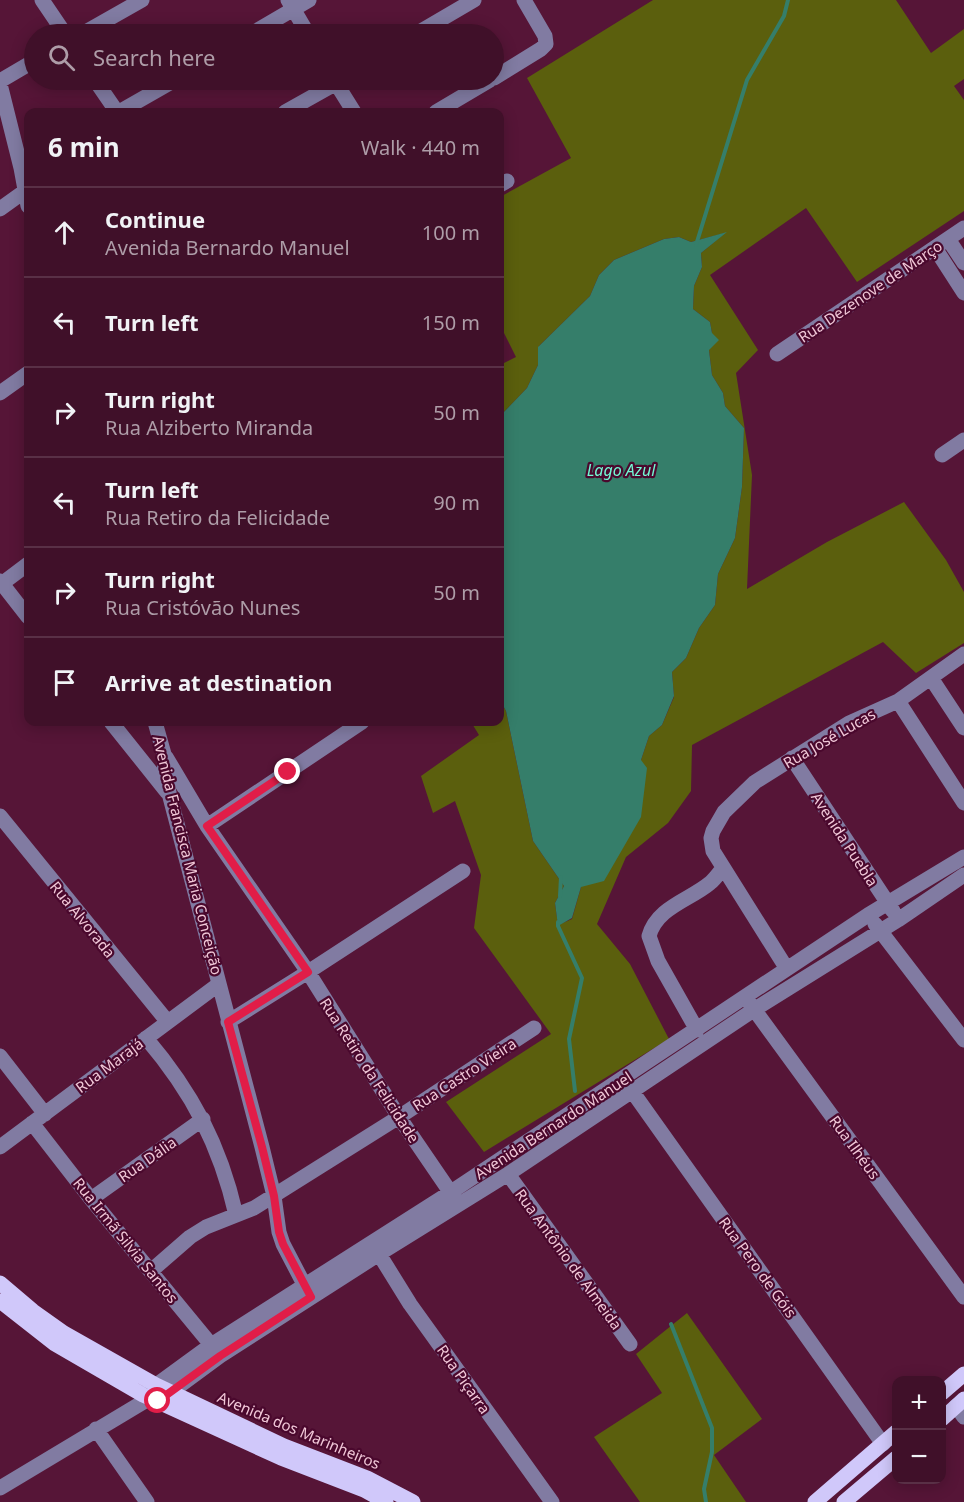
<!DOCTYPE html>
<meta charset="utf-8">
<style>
:root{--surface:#401029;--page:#471931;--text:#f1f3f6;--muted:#ae9da8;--line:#593046}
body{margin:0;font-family:"Noto Sans",sans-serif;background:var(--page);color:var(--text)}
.controls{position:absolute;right:18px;bottom:18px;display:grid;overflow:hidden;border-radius:12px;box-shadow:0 3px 15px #0003}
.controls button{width:54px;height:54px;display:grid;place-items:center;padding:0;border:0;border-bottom:2px solid var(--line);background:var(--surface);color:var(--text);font:30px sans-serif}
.stop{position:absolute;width:18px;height:18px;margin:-14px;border:4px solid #e11d48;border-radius:50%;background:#fff}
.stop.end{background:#e11d48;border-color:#fff;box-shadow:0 2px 6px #0008}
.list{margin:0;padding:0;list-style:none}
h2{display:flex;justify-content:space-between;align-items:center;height:78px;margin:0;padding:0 24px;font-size:26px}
h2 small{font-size:20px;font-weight:400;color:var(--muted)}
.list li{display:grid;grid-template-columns:39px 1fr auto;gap:18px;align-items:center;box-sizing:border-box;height:90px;padding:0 24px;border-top:2px solid var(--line)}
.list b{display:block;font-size:22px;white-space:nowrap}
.list p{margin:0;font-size:20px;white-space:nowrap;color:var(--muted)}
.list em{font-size:20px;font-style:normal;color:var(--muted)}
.icon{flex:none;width:33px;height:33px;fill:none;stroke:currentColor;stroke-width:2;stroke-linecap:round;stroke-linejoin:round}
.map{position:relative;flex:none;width:964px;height:1502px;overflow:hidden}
.search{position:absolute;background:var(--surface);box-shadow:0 3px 15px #0003;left:24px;top:24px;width:480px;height:66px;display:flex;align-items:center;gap:15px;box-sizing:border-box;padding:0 21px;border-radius:33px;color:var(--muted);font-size:22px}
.panel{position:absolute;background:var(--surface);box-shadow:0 3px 15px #0003;left:24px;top:108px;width:480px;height:618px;border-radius:12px}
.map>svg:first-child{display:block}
.green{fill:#5b5f0d}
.water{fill:#357e6a}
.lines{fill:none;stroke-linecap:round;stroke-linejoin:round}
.stream{stroke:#357e6a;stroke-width:4}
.minor{stroke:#817ba2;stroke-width:15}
.major{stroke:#d0c8fa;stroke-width:15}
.route{stroke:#e11d48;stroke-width:8}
.labels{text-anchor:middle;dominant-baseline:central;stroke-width:4.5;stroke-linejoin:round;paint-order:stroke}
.street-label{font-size:15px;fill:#f1c8d8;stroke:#4a082d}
.water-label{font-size:16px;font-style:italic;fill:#73f9d4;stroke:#4a082d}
</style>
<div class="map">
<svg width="964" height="1502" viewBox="0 0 964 1502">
<rect width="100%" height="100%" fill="#561537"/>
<path class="green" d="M 653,0 L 896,0 L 931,53 L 964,29 L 964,79 L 954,86 L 964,100 L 964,211 L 857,282 L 806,208 L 710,275 L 758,350 L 736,373 L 752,475 L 747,589 L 827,542 L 904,502 L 946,560 L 964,592 L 964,643 L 916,673 L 883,642 L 692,745 L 691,791 L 668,823 L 626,857 L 597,924 L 630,964 L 669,1039 L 484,1152 L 446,1102 L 551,1034 L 474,928 L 481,875 L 455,801 L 433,813 L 421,776 L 479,735 L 471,722 L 500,722 L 500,700 L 506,711 L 533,841 L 564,886 L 555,903 L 558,925 L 572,919 L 581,887 L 641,760 L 649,736 L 662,725 L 674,697 L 672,672 L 686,658 L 699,628 L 715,605 L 718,574 L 735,538 L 742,487 L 744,428 L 725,406 L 723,393 L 712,375 L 709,350 L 712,333 L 710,322 L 693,309 L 694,286 L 702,267 L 701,253 L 725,233 L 691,242 L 679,237 L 664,239 L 614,260 L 599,275 L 590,296 L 539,346 L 538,365 L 527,388 L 500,416 L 500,365 L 516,357 L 500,325 L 500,197 L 571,158 L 527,78 Z
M 687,1313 L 762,1419 L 714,1455 L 746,1502 L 640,1502 L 594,1437 L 662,1393 L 636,1354 Z"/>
<path class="water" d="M 727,232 L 701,253 L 702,267 L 694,286 L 693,309 L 710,322 L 712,333 L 719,340 L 709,350 L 712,375 L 723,393 L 725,406 L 744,428 L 742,487 L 735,538 L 718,574 L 715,605 L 699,628 L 686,658 L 672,672 L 674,696 L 662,725 L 649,736 L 641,760 L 647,768 L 641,817 L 604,881 L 581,887 L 572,918 L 558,926 L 555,903 L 564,886 L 533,841 L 506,711 L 500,700 L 500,416 L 527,388 L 538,365 L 538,347 L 590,296 L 599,275 L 614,260 L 664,239 L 679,237 L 691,242 Z"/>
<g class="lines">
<path class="stream" d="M 696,245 L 747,80 L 784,16 L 788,0
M 560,896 L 561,877
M 558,922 L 558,926 L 582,978 L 569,1039 L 575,1091
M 671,1324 L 712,1428 L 712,1452 L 704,1489 L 706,1502"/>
<path class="minor" d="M 42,0 L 65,34
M 288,0 L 308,34
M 82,34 L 142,0
M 251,34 L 309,0
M 416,34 L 474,0
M 494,78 L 541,49 L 546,44 L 545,36 L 524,0
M 95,80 L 117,112
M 334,80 L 354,112
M 0,81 L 34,61
M 0,84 L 21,168 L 28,206
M 119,112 L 175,80
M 285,112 L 342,80
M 436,112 L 490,80
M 500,185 L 507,181
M 0,209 L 25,191
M 948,239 L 964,263
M 935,248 L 964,293
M 777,354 L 964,228
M 0,393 L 28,373
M 942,455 L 964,440
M 0,581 L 28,617
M 0,585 L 28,564
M 931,678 L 964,728
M 898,701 L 964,803
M 111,722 L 167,792
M 155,722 L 164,754 L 165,775 L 170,797 L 262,1147 L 274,1196 L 279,1232 L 283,1244 L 308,1292
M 166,757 L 207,826 L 308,972 L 399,1117 L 455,1199
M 792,758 L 893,911
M 0,816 L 167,1021
M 207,826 L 362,722
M 875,924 L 964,1040
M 787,969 L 713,851 L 711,838 L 713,831 L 724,812 L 755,782 L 849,723 L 898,701 L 964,654
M 748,1001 L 964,1297
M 228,1022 L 308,972 L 463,871
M 697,1030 L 658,961 L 649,936 C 657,907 690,900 710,883 C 715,879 719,873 723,868
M 146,1038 C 192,1092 220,1145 236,1215
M 0,1056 L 45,1114
M 632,1091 L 883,1444
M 32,1123 L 91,1199 L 217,1352
M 0,1147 L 219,984
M 508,1174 L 630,1344
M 91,1199 L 203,1119
M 379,1254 L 410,1304 L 552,1502
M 151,1271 L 190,1237 L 206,1227 L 254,1208 L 399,1117 L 534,1028
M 148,1391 L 211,1345 L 451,1192 L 868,915 L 964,857
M 163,1398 L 220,1356 L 379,1254 L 508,1174 L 755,1009 L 898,920 L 964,875
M 956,1406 L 964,1417
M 96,1429 L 147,1502
M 0,1488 L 150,1398"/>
<path class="major" d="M 0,1283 L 33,1311 L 64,1333 L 156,1385 L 284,1446 L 367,1478 L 413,1502
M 0,1301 L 55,1344 L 143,1395 L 281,1458 L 364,1490 L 386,1502
M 942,1393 L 964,1374
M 942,1419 L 964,1399
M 815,1502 L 896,1432
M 844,1502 L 896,1458"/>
</g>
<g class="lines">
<path class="route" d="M 158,1401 L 220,1356 L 311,1297 L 283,1244 L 279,1232 L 274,1196 L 262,1147 L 228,1022 L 308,972 L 207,826 L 288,772"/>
</g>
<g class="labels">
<g class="street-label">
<text transform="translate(870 291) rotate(-34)">Rua Dezenove de Março</text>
<text transform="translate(829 738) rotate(-30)">Rua José Lucas</text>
<text transform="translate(845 839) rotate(57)">Avenida Puebla</text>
<text transform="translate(188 855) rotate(76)">Avenida Francisca Maria Conceição</text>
<text transform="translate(83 919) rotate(51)">Rua Alvorada</text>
<text transform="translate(109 1065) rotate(-37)">Rua Marajá</text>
<text transform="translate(370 1070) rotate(57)">Rua Retiro da Felicidade</text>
<text transform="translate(464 1074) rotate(-33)">Rua Castro Vieira</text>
<text transform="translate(553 1125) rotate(-33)">Avenida Bernardo Manuel</text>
<text transform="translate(855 1147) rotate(54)">Rua Ilhéus</text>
<text transform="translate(147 1159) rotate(-35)">Rua Dália</text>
<text transform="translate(126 1240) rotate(51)">Rua Irmã Silvia Santos</text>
<text transform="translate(569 1259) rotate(54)">Rua Antônio de Almeida</text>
<text transform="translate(758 1267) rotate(54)">Rua Pero de Góis</text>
<text transform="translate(464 1379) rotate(55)">Rua Piçarra</text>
<text transform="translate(299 1430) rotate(23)">Avenida dos Marinheiros</text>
</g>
<g class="water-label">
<text x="621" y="470">Lago Azul</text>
</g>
</g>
</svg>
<div class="controls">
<button>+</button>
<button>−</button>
</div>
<div class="stop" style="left:158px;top:1401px"></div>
<div class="stop end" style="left:288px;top:772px"></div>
<div class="search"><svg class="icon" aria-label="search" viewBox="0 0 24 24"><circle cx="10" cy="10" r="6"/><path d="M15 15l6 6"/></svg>Search here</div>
<section class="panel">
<h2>6 min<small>Walk · 440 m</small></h2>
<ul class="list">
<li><svg class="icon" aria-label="ahead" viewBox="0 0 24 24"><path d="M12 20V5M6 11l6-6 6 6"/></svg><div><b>Continue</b><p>Avenida Bernardo Manuel</p></div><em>100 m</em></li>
<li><svg class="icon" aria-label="left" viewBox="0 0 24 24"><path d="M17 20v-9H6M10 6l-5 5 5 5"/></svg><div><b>Turn left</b></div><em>150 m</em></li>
<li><svg class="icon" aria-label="right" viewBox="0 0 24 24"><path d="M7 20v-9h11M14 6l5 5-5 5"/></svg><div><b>Turn right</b><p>Rua Alziberto Miranda</p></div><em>50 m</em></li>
<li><svg class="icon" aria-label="left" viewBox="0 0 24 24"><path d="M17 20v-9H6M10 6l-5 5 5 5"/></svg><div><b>Turn left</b><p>Rua Retiro da Felicidade</p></div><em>90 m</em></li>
<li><svg class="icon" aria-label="right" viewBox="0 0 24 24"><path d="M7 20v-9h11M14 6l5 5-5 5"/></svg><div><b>Turn right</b><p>Rua Cristóvão Nunes</p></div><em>50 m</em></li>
<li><svg class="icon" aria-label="arrive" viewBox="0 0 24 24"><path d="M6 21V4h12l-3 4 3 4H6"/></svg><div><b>Arrive at destination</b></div></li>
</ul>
</section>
</div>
